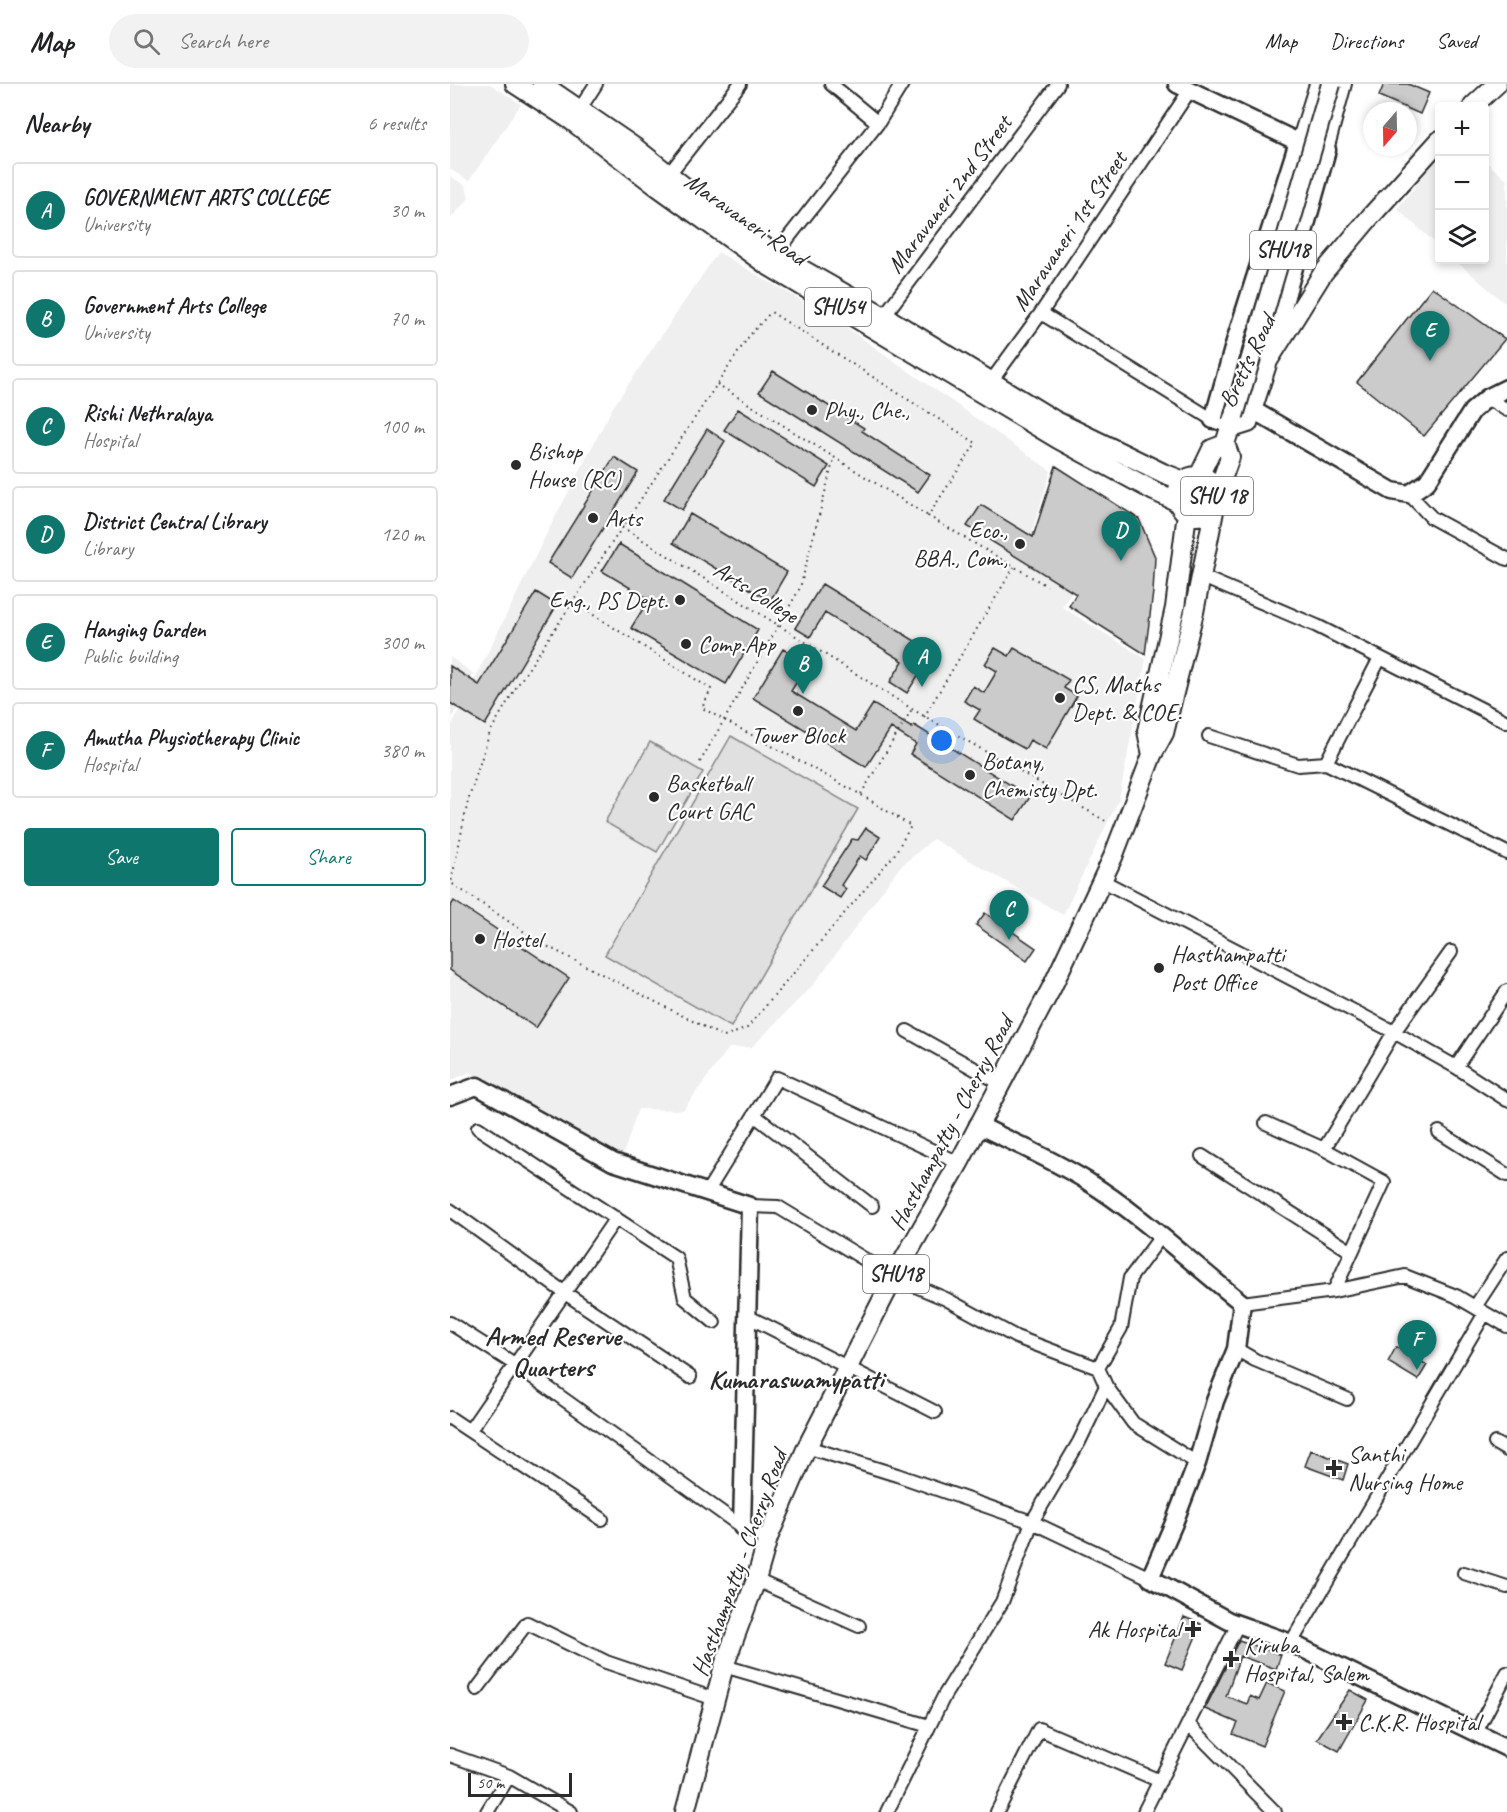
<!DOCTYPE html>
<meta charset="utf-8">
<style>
:root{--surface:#fff;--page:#f2f2f2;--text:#202124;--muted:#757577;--line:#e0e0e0;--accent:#0f766e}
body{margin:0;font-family:Caveat,sans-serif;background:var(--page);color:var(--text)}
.controls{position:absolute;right:18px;top:18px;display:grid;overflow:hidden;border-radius:6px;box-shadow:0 3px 9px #0003}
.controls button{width:54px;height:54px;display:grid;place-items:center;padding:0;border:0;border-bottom:2px solid var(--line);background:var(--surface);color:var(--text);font:30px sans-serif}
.compass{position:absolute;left:913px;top:18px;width:54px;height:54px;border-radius:50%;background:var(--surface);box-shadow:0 3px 9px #0003;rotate:200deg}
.scale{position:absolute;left:18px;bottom:15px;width:104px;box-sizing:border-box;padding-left:6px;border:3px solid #2b2b2b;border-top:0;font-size:16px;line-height:21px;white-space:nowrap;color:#2b2b2b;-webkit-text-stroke:4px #fff;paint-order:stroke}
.you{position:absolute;left:492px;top:657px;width:21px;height:21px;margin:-15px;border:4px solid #fff;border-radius:50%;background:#1a73e8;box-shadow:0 0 0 9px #1a73e833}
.badge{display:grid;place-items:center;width:39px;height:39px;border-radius:50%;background:var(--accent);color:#fff;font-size:20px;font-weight:700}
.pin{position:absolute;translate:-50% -50px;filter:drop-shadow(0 2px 3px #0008)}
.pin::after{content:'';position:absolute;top:32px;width:21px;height:18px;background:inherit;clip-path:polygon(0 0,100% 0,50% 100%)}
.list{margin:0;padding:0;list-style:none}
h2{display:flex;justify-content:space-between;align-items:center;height:78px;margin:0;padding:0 24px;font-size:26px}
h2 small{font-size:20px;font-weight:400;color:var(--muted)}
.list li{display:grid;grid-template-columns:39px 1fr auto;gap:18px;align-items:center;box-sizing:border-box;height:96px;margin:0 12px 12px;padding:0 12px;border:2px solid var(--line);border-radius:6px}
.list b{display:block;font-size:22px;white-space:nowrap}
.list p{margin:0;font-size:20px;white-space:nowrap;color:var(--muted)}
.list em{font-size:20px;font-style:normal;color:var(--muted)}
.actions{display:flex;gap:12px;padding:18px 24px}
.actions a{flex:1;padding:14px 0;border:2px solid var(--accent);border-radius:6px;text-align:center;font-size:21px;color:var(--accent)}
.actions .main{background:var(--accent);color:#fff}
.icon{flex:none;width:33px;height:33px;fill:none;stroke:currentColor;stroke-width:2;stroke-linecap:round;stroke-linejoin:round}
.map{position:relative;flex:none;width:1057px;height:1728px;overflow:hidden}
header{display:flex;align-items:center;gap:36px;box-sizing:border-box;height:84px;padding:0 30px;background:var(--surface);border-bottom:2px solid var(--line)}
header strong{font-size:28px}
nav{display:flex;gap:33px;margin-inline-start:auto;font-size:21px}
.search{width:420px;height:54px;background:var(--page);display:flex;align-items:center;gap:15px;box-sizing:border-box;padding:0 21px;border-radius:33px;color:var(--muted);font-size:22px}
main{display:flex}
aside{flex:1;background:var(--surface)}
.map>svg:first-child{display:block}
.built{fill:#efefef}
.green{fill:#e0e0e0;stroke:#868686;stroke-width:1.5}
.building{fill:#cbcbcb;stroke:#2b2b2b;stroke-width:1.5}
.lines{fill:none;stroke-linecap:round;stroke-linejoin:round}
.street-casing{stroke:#2b2b2b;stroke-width:16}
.secondary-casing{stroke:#2b2b2b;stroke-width:21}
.primary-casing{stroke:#2b2b2b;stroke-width:22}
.path{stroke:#2b2b2b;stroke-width:2;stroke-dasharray:1.5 4.5;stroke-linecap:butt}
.street{stroke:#fff;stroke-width:12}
.secondary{stroke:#fff;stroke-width:16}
.primary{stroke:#fff;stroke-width:18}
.primary-bridge-casing{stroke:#2b2b2b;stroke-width:22;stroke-linecap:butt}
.primary-bridge{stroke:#fff;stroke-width:18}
.poi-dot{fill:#2b2b2b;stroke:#fff;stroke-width:2}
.labels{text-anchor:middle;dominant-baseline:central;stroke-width:4.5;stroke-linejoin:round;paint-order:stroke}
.shield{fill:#fff;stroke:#6b6b6b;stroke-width:1.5}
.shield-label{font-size:22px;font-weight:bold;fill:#2b2b2b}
.street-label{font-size:24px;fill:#2b2b2b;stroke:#fff}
.poi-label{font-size:24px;fill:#2b2b2b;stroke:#fff;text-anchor:start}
.quarter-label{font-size:27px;font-weight:bold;fill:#2b2b2b;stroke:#fff}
</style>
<header>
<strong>Map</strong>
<div class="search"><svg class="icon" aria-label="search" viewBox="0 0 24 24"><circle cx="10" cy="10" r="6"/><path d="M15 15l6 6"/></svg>Search here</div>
<nav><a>Map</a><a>Directions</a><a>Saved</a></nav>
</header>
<main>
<aside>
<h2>Nearby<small>6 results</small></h2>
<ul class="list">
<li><span class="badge">A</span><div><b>GOVERNMENT ARTS COLLEGE</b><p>University</p></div><em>30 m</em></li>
<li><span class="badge">B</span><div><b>Government Arts College</b><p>University</p></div><em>70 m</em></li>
<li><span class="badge">C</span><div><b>Rishi Nethralaya</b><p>Hospital</p></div><em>100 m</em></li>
<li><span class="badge">D</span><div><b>District Central Library</b><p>Library</p></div><em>120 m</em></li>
<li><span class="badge">E</span><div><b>Hanging Garden</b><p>Public building</p></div><em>300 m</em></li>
<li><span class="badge">F</span><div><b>Amutha Physiotherapy Clinic</b><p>Hospital</p></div><em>380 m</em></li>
</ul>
<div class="actions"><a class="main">Save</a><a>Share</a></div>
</aside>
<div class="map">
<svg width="1057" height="1728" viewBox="0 0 1057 1728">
<rect width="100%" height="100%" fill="#fff"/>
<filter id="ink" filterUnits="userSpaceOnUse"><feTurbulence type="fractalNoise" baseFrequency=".0167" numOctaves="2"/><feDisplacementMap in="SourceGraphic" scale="12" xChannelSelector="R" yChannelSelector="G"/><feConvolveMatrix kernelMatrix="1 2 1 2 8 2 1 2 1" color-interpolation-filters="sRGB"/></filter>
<g filter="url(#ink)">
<path class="built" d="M 0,0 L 40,0 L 71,20 L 19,97 L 0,85 Z
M 989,72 L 989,162 L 947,125 Z
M 1035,77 L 1057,96 L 1057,221 L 1005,176 L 1034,176 Z
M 0,92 L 16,102 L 19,114 L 0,135 Z
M 268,168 L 393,241 L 601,387 L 582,447 L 638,483 L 612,523 L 696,575 L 669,715 L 613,831 L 483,755 L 449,784 L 364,900 L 302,963 L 279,964 L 233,1026 L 188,1025 L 172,1074 L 20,988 L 0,997 L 0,645 L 97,449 L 163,323 Z
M 0,573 L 24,590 L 0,638 Z"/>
<path class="green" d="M 281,652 L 408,725 L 281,943 L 155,871 Z
M 200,658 L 253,688 L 207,768 L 155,738 Z"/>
<path class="building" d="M 934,0 L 958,0 L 979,9 L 970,30 L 929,12 Z
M 982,203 L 1055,255 L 974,352 L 907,298 Z
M 323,287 L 414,344 L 412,347 L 480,391 L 468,408 L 309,308 Z
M 288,325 L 379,382 L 366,403 L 274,346 Z
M 257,345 L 275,357 L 232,426 L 214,415 Z
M 164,373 L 188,388 L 122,494 L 98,479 Z
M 606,382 L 689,435 L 705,473 L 703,508 L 695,570 L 619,522 L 626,510 L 517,442 L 531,421 L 583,453 Z
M 240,430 L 337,488 L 320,517 L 223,459 Z
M 169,460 L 308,546 L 276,600 L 181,544 L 199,515 L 152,487 Z
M 372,500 L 483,568 L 457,609 L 440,598 L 453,577 L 375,529 L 360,553 L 345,544 Z
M 86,508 L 107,521 L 35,641 L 0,619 L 0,582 L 29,601 Z
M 545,564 L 559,572 L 564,564 L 619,596 L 614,604 L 627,612 L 596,665 L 580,656 L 575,665 L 555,654 L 524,635 L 530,626 L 514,617 L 523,602 L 534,609 L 547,587 L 535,580 Z
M 333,565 L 358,580 L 341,607 L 406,647 L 423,620 L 462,644 L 464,641 L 580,713 L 565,736 L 460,670 L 466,660 L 441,644 L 416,683 L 303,614 Z
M 416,744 L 430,753 L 416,776 L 410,772 L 391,801 L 396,805 L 390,814 L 371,802 L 402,755 L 408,756 Z
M 4,817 L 119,894 L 86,944 L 0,886 L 0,823 Z
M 535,829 L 586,864 L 577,877 L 526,841 Z
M 946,1263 L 977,1281 L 968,1296 L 938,1278 Z
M 861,1366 L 898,1380 L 893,1396 L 855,1382 Z
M 734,1533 L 751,1540 L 732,1586 L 715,1579 Z
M 789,1556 L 831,1571 L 826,1585 L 790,1572 L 776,1612 L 797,1620 L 800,1612 L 809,1616 L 817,1599 L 835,1607 L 812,1662 L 783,1650 L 788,1639 L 755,1625 Z
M 900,1606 L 918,1616 L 889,1667 L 867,1655 Z"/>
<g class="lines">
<g class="street-casing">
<path id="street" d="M 381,0 L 428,39
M 126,31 L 146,0
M 848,58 L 866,0
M 877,66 L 895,0
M 215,95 L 290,0
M 321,176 L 428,39 L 452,0
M 591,229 L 768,339
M 430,237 L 608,0
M 537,303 L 591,229 L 740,6
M 1037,314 L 1057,326
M 959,410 L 982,434 L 1057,475
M 750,492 L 867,542 L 1057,638
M 930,574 L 876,679 L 1057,769
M 759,652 L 848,681 L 876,679
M 651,796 L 944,948 L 1006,983 L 1057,907
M 457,947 L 550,999
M 1006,983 L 1057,1016
M 304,1031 L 422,1122
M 816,1039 L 874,1065
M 28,1044 L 226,1174 L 235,1214 L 264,1238
M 989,1048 L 1057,1091
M 752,1072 L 902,1168
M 257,1108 L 327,994 L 509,1079
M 300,1122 L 328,1123 L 444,1193 L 496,1215 L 566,1253 L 648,1284 L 656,1302 L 629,1358 L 582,1438 L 552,1518 L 494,1612 L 437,1728
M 0,1126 L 115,1209 L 240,1293
M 884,1207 L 934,1098 L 874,1065 L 944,948 L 1001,868
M 792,1219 L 884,1207 L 955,1192 L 1006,1212 L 1057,1242
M 1025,1223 L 1057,1174
M 297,1232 L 485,1328
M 0,1239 L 66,1281 L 292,1443 L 318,1454
M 786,1265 L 805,1276 L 897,1315
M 648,1284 L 671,1244 L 680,1194 L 712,1151
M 656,1302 L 683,1339 L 747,1379
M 0,1334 L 152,1435
M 20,1346 L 166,1134
M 1045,1359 L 1057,1366
M 357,1363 L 447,1391 L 582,1438 L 700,1494
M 1014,1489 L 1057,1503
M 306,1496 L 409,1542
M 841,1559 L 1035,1229
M 274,1582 L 479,1642
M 27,1605 L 77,1539 L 156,1578 L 265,1615
M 738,1640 L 825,1728
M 1025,1650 L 1057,1589
M 0,1671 L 59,1692 L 121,1728
M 37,1728 L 59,1692
M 547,1728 L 589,1645 L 710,1697
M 694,1728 L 788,1540"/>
</g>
<g class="secondary-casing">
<path id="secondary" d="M 727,0 L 848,58 L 877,66 L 820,269
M 803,326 L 942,407 L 959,410 L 977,398 L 1022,327 L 1037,314 L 1057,304
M 763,336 L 786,254 L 848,58
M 0,1012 L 27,1002 L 163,1078 L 300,1122 L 292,1443
M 528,1041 C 565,1059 603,1076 637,1097 C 693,1132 740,1178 792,1219 L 786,1265 L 765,1317 L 747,1379 L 724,1439 L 700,1494 L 779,1537 L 841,1559 L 1057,1664"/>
</g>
<g class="primary-casing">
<path id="primary" d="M 65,0 L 122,37 L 208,103 L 317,181 L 608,355 L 704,407 L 728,418
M 92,0 L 187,65 L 270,131 L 325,170 L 434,232 L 604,336 L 713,389 L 734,397
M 1023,22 L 1047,0
M 779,345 L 798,339 L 818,277 L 873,189 L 921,132 L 990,56
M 749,392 L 762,365 L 775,360
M727 412a20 20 0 1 1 40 0a20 20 0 1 1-40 0Z
M 767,409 L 780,373 L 775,360 L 783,334
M 702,671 L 697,647 L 725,524 L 737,429
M 235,1728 L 274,1582 L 306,1496 L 318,1454 L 357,1363 L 444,1193 L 509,1079 L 602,903 L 663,773 L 702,671 L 714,649 L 744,528 L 765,422"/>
</g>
<path class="path" d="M 267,300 L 478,432
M 172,443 L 462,625 L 659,739
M 123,518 L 261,605 L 252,624 L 410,710 L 461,742 L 444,771 L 297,944 L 274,953 L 91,859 L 1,799 L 18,717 L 40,648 L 65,605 L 299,252 L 321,228 L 526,359 L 478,432 L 597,502
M 474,633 L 564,483
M 250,678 L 350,504 L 384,374
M 411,710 L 462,625"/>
<use href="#street" class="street"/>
<use href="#secondary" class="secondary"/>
<use href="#primary" class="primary"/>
<g class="primary-bridge-casing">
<path id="primary-bridge" d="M 784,332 L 881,0"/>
</g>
<use href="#primary-bridge" class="primary-bridge"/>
</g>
</g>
<g class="poi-dot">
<circle cx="362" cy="326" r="6"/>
<circle cx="66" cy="381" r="6"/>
<circle cx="143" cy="434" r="6"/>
<circle cx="570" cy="460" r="6"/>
<circle cx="230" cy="516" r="6"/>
<circle cx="236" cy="560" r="6"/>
<circle cx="610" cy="614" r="6"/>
<circle cx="348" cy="627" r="6"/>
<circle cx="520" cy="691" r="6"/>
<circle cx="204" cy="713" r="6"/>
<circle cx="30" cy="855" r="6"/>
<circle cx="709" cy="884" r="6"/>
<path d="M881 1375h6v6h6v6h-6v6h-6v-6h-6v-6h6z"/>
<path d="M740 1536h6v6h6v6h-6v6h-6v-6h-6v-6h6z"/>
<path d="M778 1566h6v6h6v6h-6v6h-6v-6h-6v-6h6z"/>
<path d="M891 1629h6v6h6v6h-6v6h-6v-6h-6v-6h6z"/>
</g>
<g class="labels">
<g class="shield">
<rect x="800" y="147" width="66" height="38" rx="4.5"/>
<rect x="355" y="204" width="66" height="38" rx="4.5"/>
<rect x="731" y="393" width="72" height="38" rx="4.5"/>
<rect x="413" y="1171" width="66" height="38" rx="4.5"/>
</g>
<g class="shield-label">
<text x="833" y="166">SHU18</text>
<text x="388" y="223">SHU54</text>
<text x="767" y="412">SHU 18</text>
<text x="446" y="1190">SHU18</text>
</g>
<g class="street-label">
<text transform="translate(499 110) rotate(-53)">Maravaneri 2nd Street</text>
<text transform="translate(296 135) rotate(35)">Maravaneri Road</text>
<text transform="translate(619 147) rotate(-56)">Maravaneri 1st Street</text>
<text transform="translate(797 277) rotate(-64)">Bretts Road</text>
<text transform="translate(306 508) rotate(32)">Arts College</text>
<text transform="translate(501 1039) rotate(-62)">Hasthampatty - Cherry Road</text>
<text transform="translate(289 1479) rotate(-70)">Hasthampatty - Cherry Road</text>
</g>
<g class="poi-label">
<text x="374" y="326">Phy., Che.,</text>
<text x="78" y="367">Bishop<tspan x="78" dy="28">House (RC)</tspan></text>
<text x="155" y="434">Arts</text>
<text x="558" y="446" text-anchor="end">Eco.,<tspan x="558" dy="28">BBA., Com.,</tspan></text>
<text x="218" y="516" text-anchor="end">Eng., PS Dept.</text>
<text x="248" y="560">Comp.App</text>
<text x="622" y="600">CS, Maths<tspan x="622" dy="28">Dept. &amp; COE.</tspan></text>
<text x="348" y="651" text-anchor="middle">Tower Block</text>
<text x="532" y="677">Botany,<tspan x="532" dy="28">Chemisty Dpt.</tspan></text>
<text x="216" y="699">Basketball<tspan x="216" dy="28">Court GAC</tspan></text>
<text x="42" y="855">Hostel</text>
<text x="721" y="870">Hasthampatti<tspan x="721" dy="28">Post Office</tspan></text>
<text x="898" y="1370">Santhi<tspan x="898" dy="28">Nursing Home</tspan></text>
<text x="730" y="1545" text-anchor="end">Ak Hospital</text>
<text x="794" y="1561">Kiruba<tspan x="794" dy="28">Hospital, Salem</tspan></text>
<text x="908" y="1638">C.K.R. Hospital</text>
</g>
<g class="quarter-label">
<text x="103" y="1252">Armed Reserve<tspan x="103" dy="31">Quarters</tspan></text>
<text x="346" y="1295">Kumaraswamypatti</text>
</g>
</g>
</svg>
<div class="controls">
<button>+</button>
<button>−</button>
<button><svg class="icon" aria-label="layers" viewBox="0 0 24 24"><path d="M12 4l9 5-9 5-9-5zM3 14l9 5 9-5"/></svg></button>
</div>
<svg class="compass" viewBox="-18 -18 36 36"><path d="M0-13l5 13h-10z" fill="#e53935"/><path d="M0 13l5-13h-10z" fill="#757577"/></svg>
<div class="scale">50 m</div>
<div class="you"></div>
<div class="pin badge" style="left:472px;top:603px">A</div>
<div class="pin badge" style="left:353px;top:610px">B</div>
<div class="pin badge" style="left:559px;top:856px">C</div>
<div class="pin badge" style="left:671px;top:477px">D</div>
<div class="pin badge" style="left:980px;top:277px">E</div>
<div class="pin badge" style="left:967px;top:1286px">F</div>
</div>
</main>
